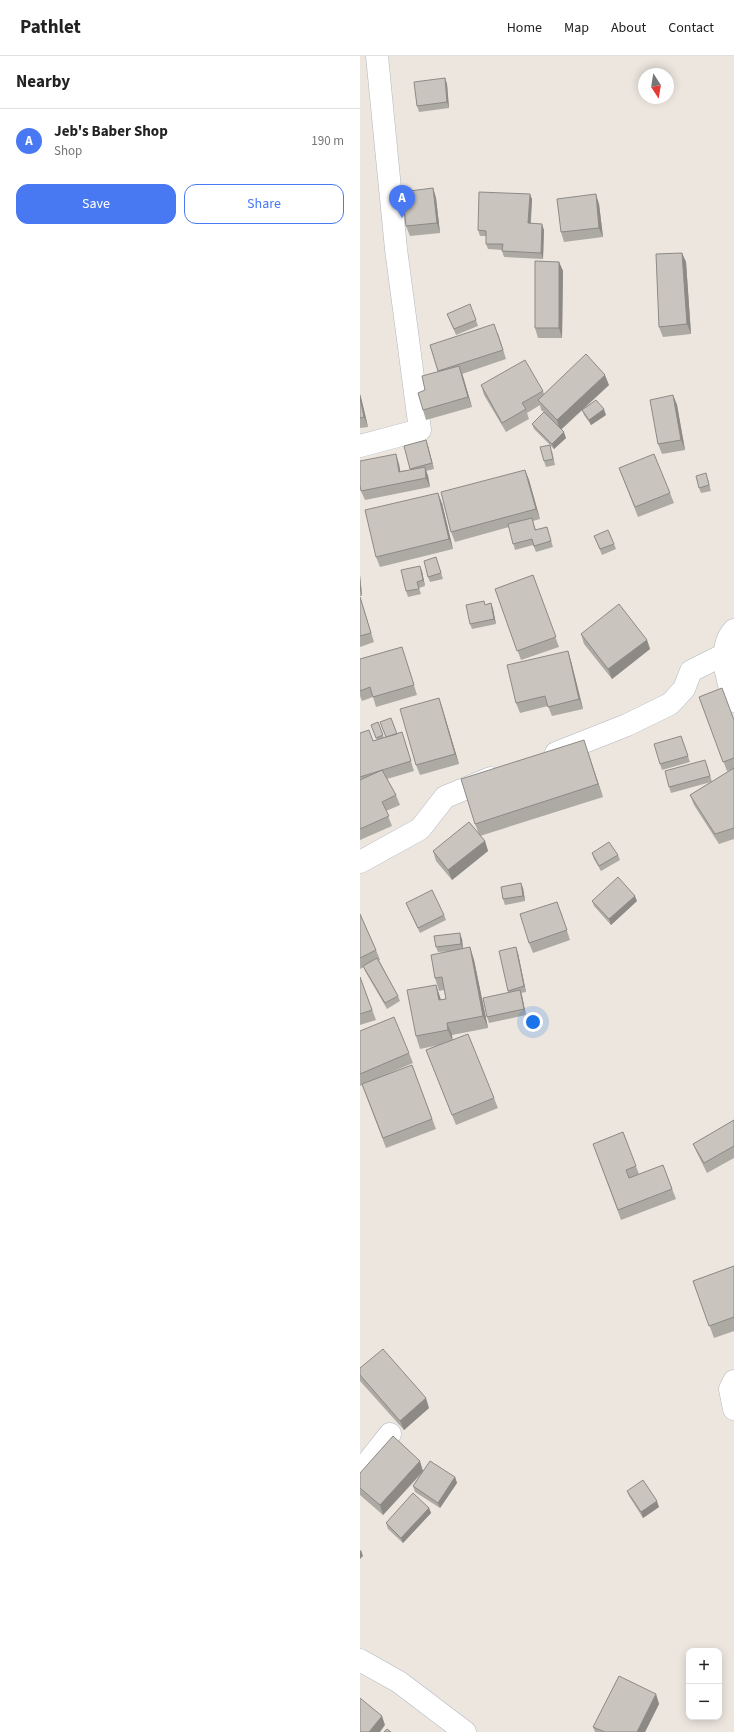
<!DOCTYPE html>
<meta charset="utf-8">
<style>
:root{--surface:#fff;--page:#f2f2f2;--text:#222;--muted:#767676;--line:#e0e0e0;--accent:#4879f2}
body{margin:0;font-family:"Source Sans 3",sans-serif;background:var(--page);color:var(--text)}
.controls{position:absolute;right:12px;bottom:12px;display:grid;overflow:hidden;border-radius:8px;box-shadow:0 2px 10px #0003}
.controls button{width:36px;height:36px;display:grid;place-items:center;padding:0;border:0;border-bottom:1px solid var(--line);background:var(--surface);color:var(--text);font:20px sans-serif}
.compass{position:absolute;left:278px;top:12px;width:36px;height:36px;border-radius:50%;background:var(--surface);box-shadow:0 2px 10px #0003;rotate:168deg}
.you{position:absolute;left:173px;top:966px;width:14px;height:14px;margin:-10px;border:3px solid #fff;border-radius:50%;background:#1a73e8;box-shadow:0 0 0 6px #1a73e833}
.badge{display:grid;place-items:center;width:26px;height:26px;border-radius:50%;background:var(--accent);color:#fff;font-size:13px;font-weight:700}
.pin{position:absolute;translate:-50% -33px;filter:drop-shadow(0 1px 2px #0008)}
.pin::after{content:'';position:absolute;top:21px;width:14px;height:12px;background:inherit;clip-path:polygon(0 0,100% 0,50% 100%)}
.list{margin:0;padding:0;list-style:none}
h2{display:flex;justify-content:space-between;align-items:center;height:52px;margin:0;padding:0 16px;font-size:17px}
h2 small{font-size:13px;font-weight:400;color:var(--muted)}
.list li{display:grid;grid-template-columns:26px 1fr auto;gap:12px;align-items:center;box-sizing:border-box;height:64px;padding:0 16px;border-top:1px solid var(--line)}
.list b{display:block;font-size:15px;white-space:nowrap}
.list p{margin:0;font-size:13px;white-space:nowrap;color:var(--muted)}
.list em{font-size:13px;font-style:normal;color:var(--muted)}
.actions{display:flex;gap:8px;padding:12px 16px}
.actions a{flex:1;padding:9px 0;border:1px solid var(--accent);border-radius:12px;text-align:center;font-size:14px;color:var(--accent)}
.actions .main{background:var(--accent);color:#fff}
.map{position:relative;flex:none;width:374px;height:1676px;overflow:hidden}
header{display:flex;align-items:center;gap:24px;box-sizing:border-box;height:56px;padding:0 20px;background:var(--surface);border-bottom:1px solid var(--line)}
header strong{font-size:19px}
nav{display:flex;gap:22px;margin-inline-start:auto;font-size:14px}
main{display:flex}
aside{flex:1;background:var(--surface)}
.map>svg:first-child{display:block}
.lines{fill:none;stroke-linecap:round;stroke-linejoin:round}
.minor-casing{stroke:#b3b6bf;stroke-width:23}
.minor{stroke:#fff;stroke-width:22}
.wall{fill:#ada9a3}
.shaded-wall{fill:#8d8985}
.building{fill:#c9c4be;stroke:#8d8985}
</style>
<header>
<strong>Pathlet</strong>
<nav><a>Home</a><a>Map</a><a>About</a><a>Contact</a></nav>
</header>
<main>
<aside>
<h2>Nearby<small></small></h2>
<ul class="list">
<li><span class="badge">A</span><div><b>Jeb's Baber Shop</b><p>Shop</p></div><em>190 m</em></li>
</ul>
<div class="actions"><a class="main">Save</a><a>Share</a></div>
</aside>
<div class="map">
<svg width="374" height="1676" viewBox="0 0 374 1676">
<rect width="100%" height="100%" fill="#ede6df"/>
<g class="lines">
<g class="minor-casing">
<path id="minor" d="M 0,390 L 60,374 L 36,193 L 17,0
M 374,574 C 357,592 367,624 374,645
M 196,697 L 267,669 L 310,648 L 324,633 L 331,615 L 365,598
M 0,806 L 60,773 L 85,741 L 131,722
M 374,1325 L 370,1333 L 374,1353
M 0,1416 L 30,1378
M 0,1604 L 39,1626 L 105,1676"/>
</g>
<use href="#minor" class="minor"/>
</g>
<path class="wall" d="M 85,22 L 87,28 L 89,52 L 59,56 L 57,50 Z
M 73,132 L 76,142 L 80,177 L 50,180 L 46,170 Z
M 172,143 L 171,167 L 184,174 L 183,203 L 144,201 L 142,195 L 143,194 L 128,193 L 126,188 L 126,180 L 120,180 L 118,174 Z
M 239,148 L 243,181 L 204,186 L 201,176 Z
M 322,197 L 326,206 L 331,278 L 303,281 L 299,271 Z
M 199,206 L 203,215 L 202,282 L 178,282 L 175,272 Z
M 87,258 L 116,264 L 118,270 L 96,279 Z
M 138,277 L 146,303 L 102,318 L 112,351 L 66,364 L 63,354 L 65,334 L 78,316 L 70,289 Z
M 121,329 L 183,335 L 184,338 L 249,329 L 201,374 L 206,382 L 194,393 L 174,373 L 172,368 L 184,356 L 181,354 L 180,349 L 167,357 L 169,363 L 146,376 L 124,339 Z
M 0,338 L 8,371 L 0,372 Z
M 313,339 L 317,349 L 325,394 L 302,398 L 298,388 Z
M 222,354 L 246,359 L 231,369 L 224,359 Z
M 68,390 L 74,413 L 66,415 L 68,420 L 70,431 L 5,444 L 1,435 L 39,408 L 40,415 L 50,414 Z
M 192,395 L 195,409 L 186,411 L 184,405 Z
M 259,412 L 310,437 L 314,447 L 278,461 Z
M 165,414 L 169,424 L 180,463 L 173,465 L 176,474 L 187,471 L 193,491 L 176,496 L 173,489 L 155,494 L 149,471 L 95,486 L 91,476 Z
M 348,423 L 351,435 L 341,437 L 339,432 Z
M 82,447 L 93,493 L 20,511 L 16,501 Z
M 234,480 L 254,488 L 256,493 L 242,499 Z
M 78,507 L 83,523 L 70,526 L 68,521 Z
M 62,515 L 65,530 L 59,532 L 61,538 L 48,541 L 46,535 Z
M 0,519 L 2,540 L 0,540 L 14,586 L 0,591 Z
M 173,519 L 199,591 L 161,604 L 135,533 Z
M 131,547 L 133,553 L 136,568 L 112,573 L 110,568 L 125,549 Z
M 221,578 L 287,584 L 290,593 L 252,623 L 224,588 Z
M 42,591 L 57,639 L 16,651 L 13,641 L 2,645 L 0,640 L 0,603 Z
M 208,595 L 211,605 L 223,653 L 192,660 L 188,650 L 160,657 L 156,647 Z
M 339,641 L 374,664 L 374,783 L 359,788 L 334,749 L 330,739 L 351,726 L 311,737 L 309,731 L 347,709 L 352,726 L 370,714 L 367,715 Z
M 79,642 L 82,651 L 99,708 L 60,719 L 56,709 Z
M 18,666 L 24,682 L 42,676 L 54,715 L 27,723 L 36,739 L 40,749 L 26,755 L 32,770 L 0,784 L 0,677 L 13,685 L 17,684 L 11,669 Z
M 321,680 L 330,706 L 302,714 L 300,708 Z
M 228,696 L 243,741 L 120,780 L 125,785 L 128,795 L 92,824 L 76,805 L 73,795 L 119,778 L 115,768 Z
M 232,797 L 258,799 L 260,804 L 241,815 L 234,803 Z
M 163,832 L 165,845 L 145,849 L 143,843 Z
M 232,845 L 277,845 L 251,869 L 234,850 Z
M 46,847 L 84,859 L 86,864 L 60,877 L 48,852 Z
M 201,856 L 210,884 L 173,897 L 169,887 Z
M 0,858 L 16,894 L 20,904 L 19,904 L 38,940 L 40,945 L 27,953 L 5,915 L 4,911 L 0,913 Z
M 102,883 L 103,893 L 110,891 L 114,904 L 128,972 L 92,979 L 92,984 L 134,1042 L 138,1052 L 96,1069 L 66,994 L 79,989 L 60,993 L 56,980 L 76,929 L 81,944 L 86,943 L 84,934 L 79,935 L 75,922 L 94,895 L 78,896 L 76,891 Z
M 158,897 L 166,936 L 161,937 L 166,959 L 129,967 L 127,961 L 148,936 L 148,935 Z
M 0,921 L 16,964 L 0,969 Z
M 0,975 L 49,997 L 53,1007 L 18,1022 L 52,1009 L 76,1073 L 26,1092 L 2,1029 L 0,1030 Z
M 374,1064 L 374,1102 L 347,1117 L 337,1097 L 333,1088 Z
M 263,1076 L 279,1118 L 303,1109 L 316,1143 L 261,1164 L 233,1088 Z
M 374,1210 L 374,1275 L 354,1282 L 333,1225 Z
M 0,1312 L 69,1352 L 44,1374 L 0,1325 Z
M 63,1414 L 95,1421 L 97,1427 L 80,1452 L 55,1436 L 53,1430 L 62,1417 L 23,1459 L 0,1439 L 0,1417 Z
M 267,1435 L 299,1451 L 283,1462 L 269,1440 Z
M 69,1452 L 71,1457 L 43,1487 L 28,1473 L 26,1467 Z
M 296,1638 L 299,1648 L 285,1676 L 235,1676 L 233,1671 Z"/>
<path class="shaded-wall" d="M 85,22 L 87,28 L 89,52 L 87,46 Z
M 73,132 L 76,142 L 80,177 L 77,167 Z
M 170,138 L 172,143 L 170,173 L 168,167 Z
M 236,138 L 239,148 L 243,181 L 239,172 Z
M 182,168 L 184,174 L 183,203 L 181,197 Z
M 322,197 L 326,206 L 331,278 L 327,268 Z
M 199,206 L 203,215 L 202,282 L 199,272 Z
M 99,310 L 103,320 L 112,351 L 108,341 Z
M 245,319 L 249,329 L 200,374 L 197,364 Z
M 0,338 L 1,341 L 8,371 L 4,361 L 0,342 Z
M 313,339 L 317,349 L 325,394 L 321,384 Z
M 244,353 L 246,359 L 231,369 L 229,364 Z
M 204,376 L 206,382 L 194,393 L 192,388 Z
M 66,384 L 68,390 L 74,413 L 72,407 Z
M 36,398 L 39,408 L 42,426 L 39,416 Z
M 65,411 L 68,420 L 70,431 L 66,422 Z
M 165,414 L 169,424 L 180,463 L 176,453 Z
M 78,437 L 82,447 L 93,493 L 89,483 Z
M 60,510 L 62,515 L 65,530 L 63,524 Z
M 0,519 L 2,540 L 0,534 Z
M 131,547 L 133,553 L 136,568 L 134,563 Z
M 287,584 L 290,593 L 252,623 L 248,613 Z
M 208,595 L 211,605 L 223,653 L 219,643 Z
M 79,642 L 82,651 L 99,708 L 95,698 Z
M 224,684 L 243,741 L 238,728 Z
M 125,785 L 128,795 L 92,824 L 88,814 Z
M 161,827 L 163,832 L 165,845 L 163,840 Z
M 275,840 L 277,845 L 251,869 L 249,863 Z
M 100,877 L 102,883 L 103,894 L 101,888 Z
M 110,891 L 114,904 L 128,972 L 123,960 Z
M 156,891 L 158,897 L 166,936 L 164,930 Z
M 76,929 L 80,941 L 84,957 L 79,944 Z
M 160,934 L 162,939 L 166,959 L 164,953 Z
M 87,967 L 92,979 L 93,986 L 88,974 Z
M 66,1342 L 69,1352 L 44,1374 L 40,1365 Z
M 60,1405 L 63,1415 L 23,1459 L 20,1449 Z
M 95,1421 L 97,1427 L 80,1452 L 78,1447 Z
M 297,1445 L 299,1451 L 283,1462 L 281,1456 Z
M 69,1452 L 71,1457 L 43,1487 L 41,1482 Z
M 1,1494 L 3,1500 L 0,1503 L 0,1495 Z
M 296,1638 L 299,1648 L 285,1676 L 277,1676 Z
M 22,1660 L 25,1669 L 20,1676 L 9,1676 Z"/>
<path class="building" d="M 85,22 L 87,46 L 57,50 L 54,26 Z
M 73,132 L 77,167 L 46,170 L 42,136 Z
M 119,136 L 170,138 L 168,167 L 182,168 L 181,197 L 142,195 L 143,188 L 126,188 L 126,175 L 118,174 Z
M 236,138 L 239,172 L 201,176 L 197,143 Z
M 322,197 L 327,268 L 299,271 L 296,198 Z
M 175,205 L 199,206 L 199,272 L 175,272 Z
M 110,248 L 116,264 L 94,273 L 87,258 Z
M 134,268 L 143,294 L 78,315 L 70,289 Z
M 226,298 L 245,319 L 197,364 L 178,344 Z
M 165,304 L 183,335 L 162,347 L 166,353 L 142,367 L 121,329 Z
M 99,310 L 108,341 L 63,354 L 58,337 L 65,334 L 62,320 Z
M 313,339 L 321,384 L 298,388 L 290,344 Z
M 0,342 L 4,361 L 0,362 Z
M 236,344 L 244,353 L 229,364 L 222,354 Z
M 184,356 L 204,376 L 192,388 L 172,368 Z
M 66,384 L 72,407 L 50,413 L 44,390 Z
M 190,389 L 193,403 L 184,405 L 180,391 Z
M 36,398 L 39,416 L 65,411 L 66,422 L 1,435 L 0,429 L 0,405 Z
M 294,398 L 310,437 L 275,451 L 259,412 Z
M 165,414 L 176,453 L 91,476 L 81,436 Z
M 346,417 L 349,429 L 339,432 L 336,420 Z
M 78,437 L 89,483 L 16,501 L 5,454 Z
M 172,462 L 175,474 L 187,471 L 191,485 L 174,490 L 172,483 L 153,488 L 148,468 Z
M 248,474 L 254,488 L 240,493 L 234,480 Z
M 76,501 L 81,517 L 68,521 L 64,505 Z
M 60,510 L 63,524 L 57,526 L 59,533 L 46,535 L 41,514 Z
M 173,519 L 196,581 L 157,595 L 135,533 Z
M 0,541 L 11,577 L 0,580 Z
M 124,545 L 125,549 L 131,547 L 134,563 L 110,568 L 106,549 Z
M 259,548 L 287,584 L 248,613 L 221,578 Z
M 42,591 L 54,629 L 13,641 L 10,631 L 0,635 L 0,603 Z
M 208,595 L 219,643 L 188,651 L 185,640 L 156,647 L 147,609 Z
M 362,632 L 374,664 L 374,702 L 363,706 L 339,641 Z
M 79,642 L 95,698 L 56,709 L 40,653 Z
M 31,662 L 37,678 L 26,681 L 20,666 Z
M 18,666 L 23,679 L 16,682 L 11,669 Z
M 9,674 L 13,685 L 42,676 L 51,705 L 0,721 L 0,677 Z
M 321,680 L 328,700 L 300,708 L 294,688 Z
M 224,684 L 238,728 L 115,768 L 101,723 Z
M 345,704 L 350,720 L 309,731 L 305,715 Z
M 374,712 L 374,772 L 355,778 L 330,739 Z
M 22,714 L 36,739 L 22,746 L 29,760 L 0,773 L 0,724 Z
M 109,766 L 125,785 L 88,814 L 73,795 Z
M 249,786 L 258,799 L 239,810 L 232,797 Z
M 258,821 L 275,840 L 249,863 L 232,845 Z
M 161,827 L 163,840 L 143,843 L 141,831 Z
M 72,834 L 84,859 L 58,872 L 46,847 Z
M 197,846 L 207,874 L 169,887 L 160,858 Z
M 0,858 L 16,894 L 0,902 Z
M 100,877 L 101,888 L 76,891 L 74,880 Z
M 110,891 L 123,960 L 87,967 L 88,974 L 56,980 L 47,934 L 76,929 L 79,944 L 86,943 L 82,921 L 75,922 L 71,899 Z
M 156,891 L 164,930 L 148,935 L 139,895 Z
M 17,902 L 38,940 L 25,947 L 3,910 Z
M 0,921 L 12,954 L 0,958 Z
M 160,934 L 164,953 L 127,961 L 123,942 Z
M 34,961 L 49,997 L 0,1018 L 0,975 Z
M 108,978 L 134,1042 L 92,1059 L 66,994 Z
M 52,1009 L 72,1063 L 23,1082 L 2,1028 Z
M 374,1064 L 374,1090 L 344,1107 L 333,1088 Z
M 263,1076 L 276,1110 L 266,1114 L 269,1122 L 303,1109 L 312,1133 L 258,1154 L 233,1088 Z
M 374,1210 L 374,1261 L 349,1270 L 333,1225 Z
M 23,1293 L 66,1342 L 40,1365 L 0,1319 L 0,1312 Z
M 33,1380 L 60,1405 L 20,1449 L 0,1432 L 0,1417 Z
M 70,1405 L 95,1421 L 78,1447 L 53,1430 Z
M 283,1424 L 297,1445 L 281,1456 L 267,1435 Z
M 53,1437 L 69,1452 L 41,1482 L 26,1467 Z
M 259,1620 L 296,1638 L 277,1676 L 245,1676 L 233,1671 Z
M 0,1642 L 22,1660 L 9,1676 L 0,1676 Z
M 27,1673 L 31,1676 L 24,1676 Z"/>
</svg>
<div class="controls">
<button>+</button>
<button>−</button>
</div>
<svg class="compass" viewBox="-18 -18 36 36"><path d="M0-13l5 13h-10z" fill="#e53935"/><path d="M0 13l5-13h-10z" fill="#767676"/></svg>
<div class="you"></div>
<div class="pin badge" style="left:42px;top:162px">A</div>
</div>
</main>
